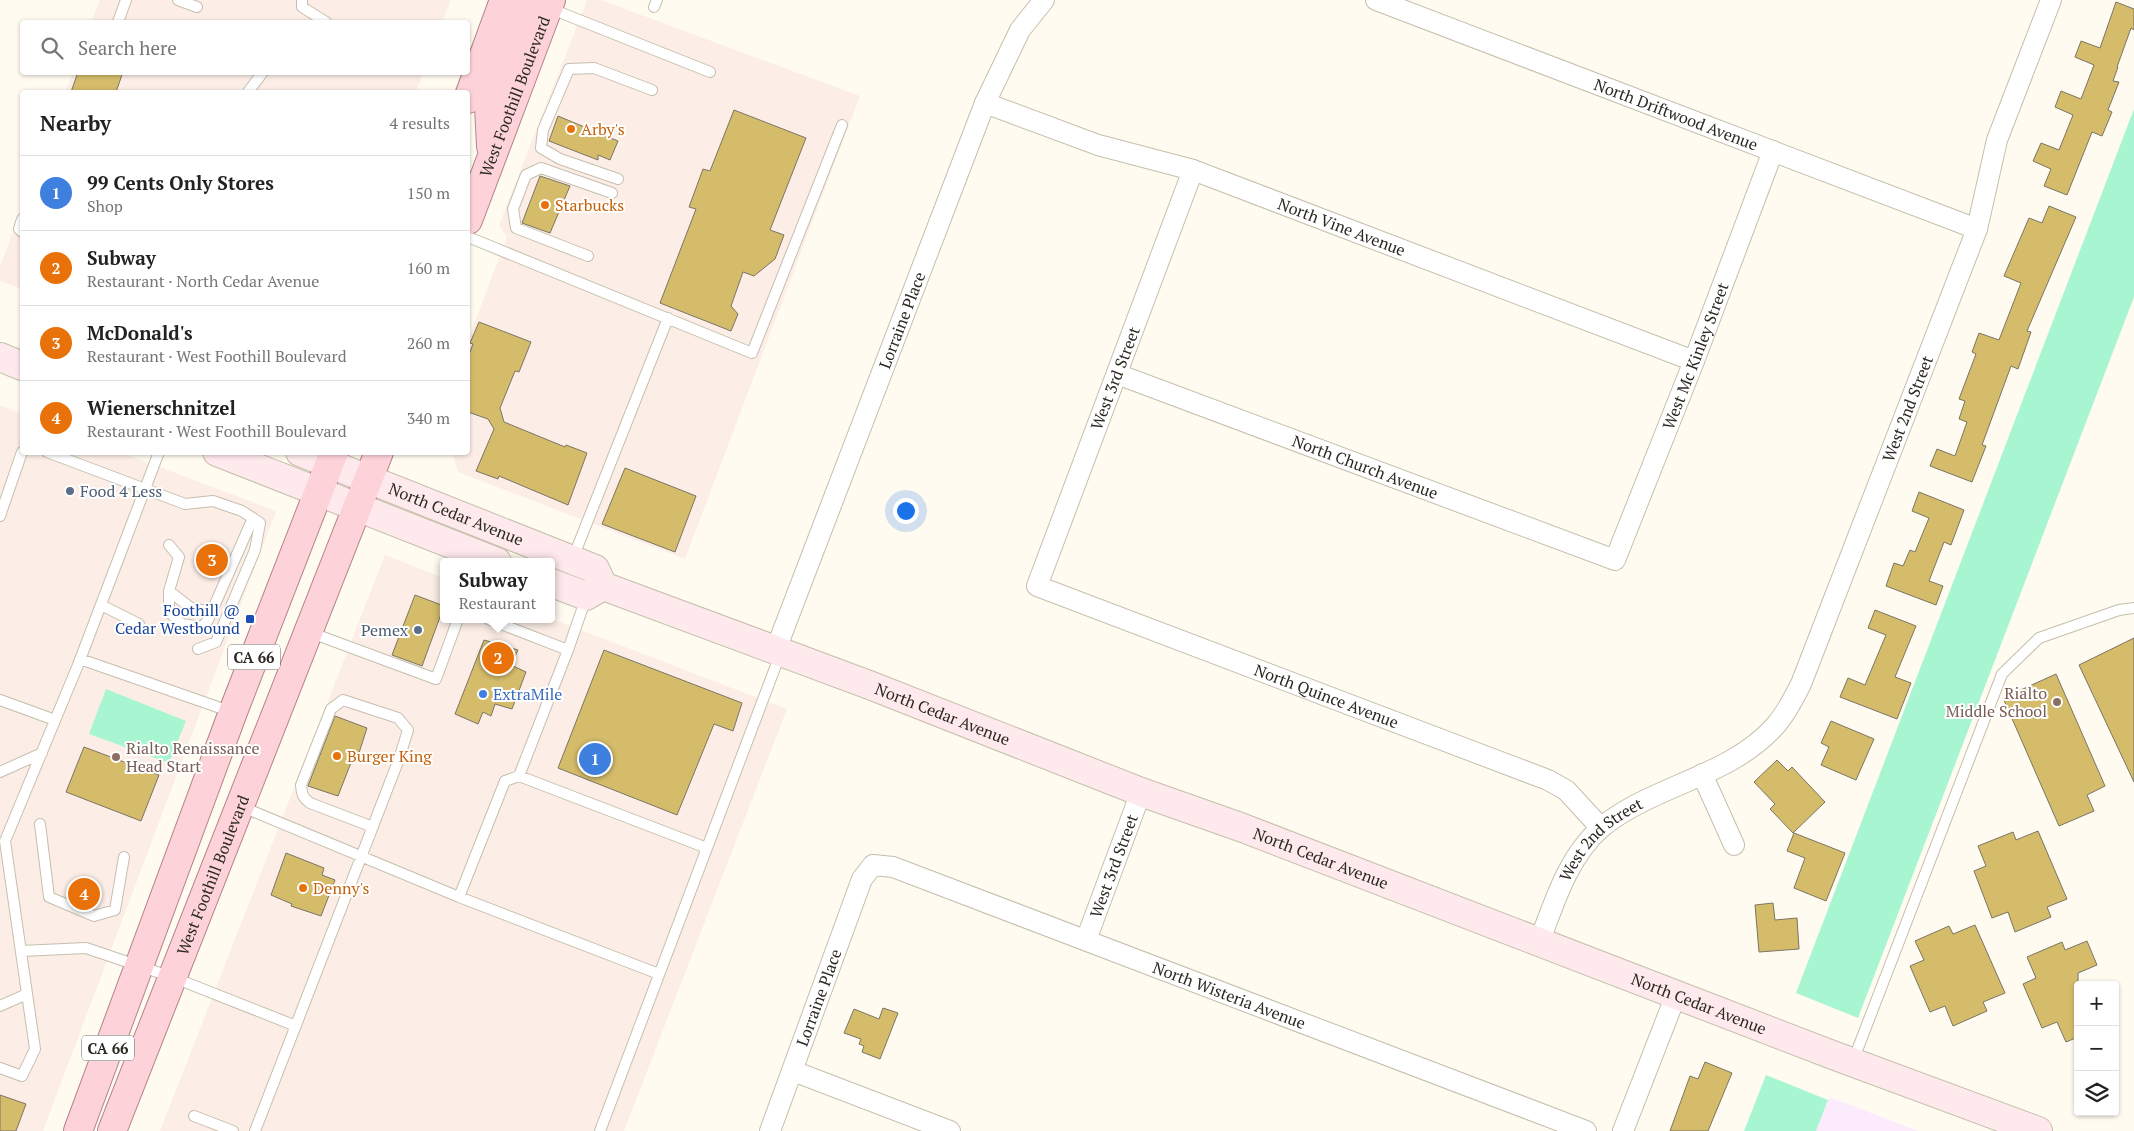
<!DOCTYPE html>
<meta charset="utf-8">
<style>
:root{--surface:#fff;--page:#f2f2f2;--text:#222;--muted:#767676;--line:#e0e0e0;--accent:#d93025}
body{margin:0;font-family:"PT Serif",serif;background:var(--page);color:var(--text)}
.controls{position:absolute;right:15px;bottom:15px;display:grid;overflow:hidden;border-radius:5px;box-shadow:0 1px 4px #0004}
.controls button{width:45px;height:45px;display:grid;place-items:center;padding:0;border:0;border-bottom:1px solid var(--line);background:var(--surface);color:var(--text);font:25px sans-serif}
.you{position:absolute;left:905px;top:510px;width:18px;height:18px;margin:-12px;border:4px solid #fff;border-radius:50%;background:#1a73e8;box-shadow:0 0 0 8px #1a73e833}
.badge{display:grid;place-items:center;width:32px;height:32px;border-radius:50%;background:var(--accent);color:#fff;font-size:16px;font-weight:700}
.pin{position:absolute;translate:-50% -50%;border:2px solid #fff;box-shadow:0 1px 5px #0006}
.popup{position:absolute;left:440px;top:558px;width:115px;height:65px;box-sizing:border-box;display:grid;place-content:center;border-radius:5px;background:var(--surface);filter:drop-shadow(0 1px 4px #0005);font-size:16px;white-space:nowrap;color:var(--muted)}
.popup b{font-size:19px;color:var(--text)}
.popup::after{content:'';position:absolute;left:50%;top:100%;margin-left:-10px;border:10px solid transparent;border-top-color:var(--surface)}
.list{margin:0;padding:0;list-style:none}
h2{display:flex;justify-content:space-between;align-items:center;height:65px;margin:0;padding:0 20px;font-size:21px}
h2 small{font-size:16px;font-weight:400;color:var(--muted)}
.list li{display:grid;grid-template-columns:32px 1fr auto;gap:15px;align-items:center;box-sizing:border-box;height:75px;padding:0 20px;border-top:1px solid var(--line)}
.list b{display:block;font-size:19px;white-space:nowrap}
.list p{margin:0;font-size:16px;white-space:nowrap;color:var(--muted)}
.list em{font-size:16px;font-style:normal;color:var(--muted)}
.icon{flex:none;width:28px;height:28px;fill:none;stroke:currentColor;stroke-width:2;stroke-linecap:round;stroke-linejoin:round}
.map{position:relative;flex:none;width:2134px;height:1131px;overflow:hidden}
.search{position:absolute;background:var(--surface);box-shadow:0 1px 4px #0004;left:20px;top:20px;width:450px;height:55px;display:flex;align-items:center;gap:12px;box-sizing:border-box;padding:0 18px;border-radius:5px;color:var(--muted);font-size:19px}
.panel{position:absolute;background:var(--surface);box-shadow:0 1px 4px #0004;left:20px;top:90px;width:450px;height:365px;border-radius:5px}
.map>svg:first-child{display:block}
.commercial{fill:#fceee7}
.industrial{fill:#fcebfd}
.green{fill:#a8f6d1}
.building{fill:#d4bc6b;stroke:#7a7564}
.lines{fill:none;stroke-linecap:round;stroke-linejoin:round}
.lane-casing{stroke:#c5bfad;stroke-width:12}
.street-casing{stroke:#c5bfad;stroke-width:22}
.secondary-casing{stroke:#c5bfad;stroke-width:30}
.primary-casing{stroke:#b28488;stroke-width:30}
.lane{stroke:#fff;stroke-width:10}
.street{stroke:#fff;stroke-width:20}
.secondary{stroke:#fee9ec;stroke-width:28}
.primary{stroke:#fdd3d9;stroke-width:28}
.food-dot{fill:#e8710a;stroke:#fff;stroke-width:2}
.service-dot{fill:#5c6f8a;stroke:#fff;stroke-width:2}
.transit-dot{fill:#1a4fb4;stroke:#fff;stroke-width:2}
.shop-dot{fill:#3f7fe0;stroke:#fff;stroke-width:2}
.education-dot{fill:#8d6e63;stroke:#fff;stroke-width:2}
.labels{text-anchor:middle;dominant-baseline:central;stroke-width:4;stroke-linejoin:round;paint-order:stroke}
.shield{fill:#fff;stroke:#6a6864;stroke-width:1}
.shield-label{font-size:15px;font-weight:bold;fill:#2a2821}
.street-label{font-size:16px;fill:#2a2821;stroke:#fff}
.food-label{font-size:16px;fill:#c56008;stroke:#fff;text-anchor:start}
.service-label{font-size:16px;fill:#4e5e75;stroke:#fff;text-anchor:start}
.transit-label{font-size:16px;fill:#164399;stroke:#fff;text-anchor:end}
.education-label{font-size:16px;fill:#785e54;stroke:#fff;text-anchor:end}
.shop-label{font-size:16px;fill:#366cbe;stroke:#fff;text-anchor:start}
</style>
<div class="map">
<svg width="2134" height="1131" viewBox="0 0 2134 1131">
<rect width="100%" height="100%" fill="#fffbf0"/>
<path class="commercial" d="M 100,0 L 451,0 L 442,22 L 91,22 Z
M 587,0 L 601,0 L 860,96 L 685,559 L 458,472 L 452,453 L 468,452 L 468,340 L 507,237 L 499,225 Z
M 73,73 L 423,73 L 416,92 L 65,92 Z
M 22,206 L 22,289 L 0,281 L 0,267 Z
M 0,405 L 22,414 L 22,452 L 123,453 L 276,511 L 43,1131 L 0,1131 Z
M 385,555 L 444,578 L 444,619 L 552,619 L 787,709 L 624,1131 L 160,1131 Z"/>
<path class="industrial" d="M 1832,1098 L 1918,1131 L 1816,1131 L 1828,1100 Z"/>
<path class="green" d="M 2134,109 L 2134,297 L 1858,1018 L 1796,993 Z
M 106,689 L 186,721 L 169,763 L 89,734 Z
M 1766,1075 L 1828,1100 L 1816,1131 L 1744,1131 Z"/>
<path class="building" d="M 2116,2 L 2134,9 L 2134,30 L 2131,28 L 2117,67 L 2118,67 L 2113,81 L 2119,82 L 2108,110 L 2112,112 L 2102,136 L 2092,132 L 2067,195 L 2044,186 L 2051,169 L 2033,161 L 2041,143 L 2059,150 L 2073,115 L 2055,107 L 2061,91 L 2081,99 L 2094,65 L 2075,57 L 2081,41 L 2100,48 Z
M 78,72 L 123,72 L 116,92 L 71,92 Z
M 734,110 L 806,138 L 770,230 L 784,235 L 775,259 L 754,276 L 743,272 L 731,306 L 738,314 L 731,331 L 660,303 L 696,209 L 689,207 L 703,169 L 710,171 Z
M 558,116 L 618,141 L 610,160 L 598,155 L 598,160 L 549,141 Z
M 540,176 L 570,186 L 550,233 L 522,223 Z
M 2049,206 L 2076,217 L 2027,331 L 2031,332 L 2018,369 L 2011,366 L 1982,445 L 1986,446 L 1972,482 L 1930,466 L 1937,449 L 1955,456 L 1967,422 L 1959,419 L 1965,401 L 1959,399 L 1976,354 L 1972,352 L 1979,333 L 1999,340 L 2021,283 L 2004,276 L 2029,218 L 2042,223 Z
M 479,322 L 531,342 L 519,372 L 515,371 L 500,408 L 504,422 L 565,447 L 566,445 L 587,453 L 568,505 L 499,476 L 498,479 L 476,471 L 494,429 L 488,419 L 468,412 L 468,357 L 473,344 L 470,343 Z
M 625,468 L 696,496 L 675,552 L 602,524 Z
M 1919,492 L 1964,510 L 1951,545 L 1944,542 L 1929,581 L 1943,586 L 1936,605 L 1886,586 L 1894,563 L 1903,566 L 1910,550 L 1915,552 L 1929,518 L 1912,511 Z
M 415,595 L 444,606 L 422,666 L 392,655 Z
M 1875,610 L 1916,626 L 1895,677 L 1911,683 L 1897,719 L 1840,697 L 1848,678 L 1865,685 L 1886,635 L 1868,628 Z
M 2134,638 L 2134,782 L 2079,665 Z
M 484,640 L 518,650 L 511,665 L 526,672 L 512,709 L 495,704 L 491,716 L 483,712 L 478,724 L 455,714 Z
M 604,650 L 742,703 L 733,731 L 714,724 L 677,815 L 558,768 Z
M 2056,674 L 2105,786 L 2087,795 L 2094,811 L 2059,826 L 2003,698 Z
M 335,716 L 367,728 L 358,756 L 354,755 L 338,796 L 308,786 Z
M 1831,721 L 1874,739 L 1856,780 L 1821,765 L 1829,747 L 1821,743 Z
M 84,747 L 159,775 L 141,821 L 66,792 Z
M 1777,760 L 1788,771 L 1792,767 L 1825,802 L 1793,833 L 1770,809 L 1775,804 L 1754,782 Z
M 2038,831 L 2067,899 L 2047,907 L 2051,917 L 2015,932 L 2008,912 L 1992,918 L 1974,871 L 1986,866 L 1978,846 L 2013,832 L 2016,840 Z
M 1794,833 L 1845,853 L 1826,901 L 1794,888 L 1805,858 L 1787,851 Z
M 286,853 L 324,868 L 322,875 L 335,880 L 321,916 L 291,906 L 292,904 L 271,895 Z
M 1773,903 L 1775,920 L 1797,918 L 1799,949 L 1759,952 L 1755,905 Z
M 1975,925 L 2005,993 L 1983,1002 L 1987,1011 L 1953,1026 L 1945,1006 L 1930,1012 L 1910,966 L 1924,960 L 1915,941 L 1949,926 L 1953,934 Z
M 2087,941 L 2097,965 L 2078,973 L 2078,1037 L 2066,1042 L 2057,1022 L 2042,1028 L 2023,984 L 2036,978 L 2027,957 L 2062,942 L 2065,950 Z
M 883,1008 L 898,1013 L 880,1059 L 862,1052 L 864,1046 L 859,1044 L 861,1039 L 844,1033 L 854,1009 L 879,1019 Z
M 1705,1062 L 1732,1073 L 1708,1131 L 1670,1131 L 1690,1076 L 1698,1079 Z
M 0,1095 L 26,1104 L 16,1131 L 0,1131 Z"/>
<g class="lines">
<g class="lane-casing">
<path id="lane" d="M 178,0 L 197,7
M 302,0 L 302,7 L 326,22
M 654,7 L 657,0
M 549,8 L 710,72
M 118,22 L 126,0
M 248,92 L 263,72
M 618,179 L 560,159 L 541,148 L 543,130 L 569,69 L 594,68 L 652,90
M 22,219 L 19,229 L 22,232
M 468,237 L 752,353 L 842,125
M 588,256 L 516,228 L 513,209 L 526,175 L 541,168 L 612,193
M 47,452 L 185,504 L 213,501 L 242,511 L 260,523 L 255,550 L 216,642 L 198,649
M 0,516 L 22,452
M 169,545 L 179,557 L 169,591 L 169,612 L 182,624 L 202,627 L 208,620 L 253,518
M 573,558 L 668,318
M 169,591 L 191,608 L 212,612
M 586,598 L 568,650 L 519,776 L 707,848
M 101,605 L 139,624
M 488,619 L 568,650
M 309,632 L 436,679 L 458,619
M 80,659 L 232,712
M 0,700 L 55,720
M 0,772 L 42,753
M 240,806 L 459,897 L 659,974
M 40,824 L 49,897 L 94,916 L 115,910 L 124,857
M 459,897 L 505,781 L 519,776
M 21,951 L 86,948 L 172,977 L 296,1026
M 0,1006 L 27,994
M 1853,1061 L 2002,674 L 2039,638 L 2119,610 L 2134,608
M 0,1068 L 22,1076 L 35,1049 L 5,841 L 78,665 L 159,452
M 194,1116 L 233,1131
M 255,1131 L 399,759 L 408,730 L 398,718 L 343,700 L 331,709 L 301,785 C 302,794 302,797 310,803 L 373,827
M 600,1131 L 781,652"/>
</g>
<g class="street-casing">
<g id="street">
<path id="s1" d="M 1376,0 L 1977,229"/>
<path id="s2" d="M 985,103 L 1098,145 L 1193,170 L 1694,361"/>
<path id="s3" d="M 1193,170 L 1037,586 L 1548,780 L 1566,790 L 1601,828"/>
<path id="s4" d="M 1117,374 L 1615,560 L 1694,361 L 1773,151"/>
<path id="s5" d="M 776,649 L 985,103 L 1020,30 L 1044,0"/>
<path d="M 1702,774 L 1734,845"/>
<path id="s6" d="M 1086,940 L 1141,792"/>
<path id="s7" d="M 1539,943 C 1554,903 1568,856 1602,827 C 1653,785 1730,777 1775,726 C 1786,714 1793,699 1801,684 L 1977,229 L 1997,140 L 2051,0"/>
<path d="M 793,1071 L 950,1131"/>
<path id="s8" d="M 770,1131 L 862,879 L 873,865 L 893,867 L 1586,1131"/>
<path d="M 1623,1131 L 1676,995"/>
</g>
</g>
<g class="secondary-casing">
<g id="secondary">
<path d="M 0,357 L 22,366"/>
<path d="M 217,452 L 497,562"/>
<path id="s9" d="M 300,452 L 595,569 L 603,586 L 872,686 L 1141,792 L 1243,828 L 1830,1054 L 2038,1131"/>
<path d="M 552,583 L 586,596 L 603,586"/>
</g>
</g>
<g class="primary-casing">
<g id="primary">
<path d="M 468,99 L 504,0"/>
<path d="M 491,146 L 489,106 L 525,13 L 525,0"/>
<path id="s10" d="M 468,220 L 551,0"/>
<path d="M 78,1131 L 233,712 L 334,452"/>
<path id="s11" d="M 112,1131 L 379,452"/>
</g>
</g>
<use href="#lane" class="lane"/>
<use href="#street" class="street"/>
<use href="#secondary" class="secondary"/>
<use href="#primary" class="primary"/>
</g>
<g class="food-dot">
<circle cx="571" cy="129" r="5"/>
<circle cx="545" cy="205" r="5"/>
<circle cx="337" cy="756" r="5"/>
<circle cx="303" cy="888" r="5"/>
</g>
<g class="service-dot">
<circle cx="70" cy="491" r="5"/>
<circle cx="418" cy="630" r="5"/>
</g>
<rect class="transit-dot" x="245" y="614" width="10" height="10" rx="2.5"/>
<circle class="shop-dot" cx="483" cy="694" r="5"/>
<g class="education-dot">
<circle cx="2057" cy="702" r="5"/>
<circle cx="116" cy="757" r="5"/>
</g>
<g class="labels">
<g class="shield">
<rect x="228" y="644.5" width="52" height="25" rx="4"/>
<rect x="82" y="1035.5" width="52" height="25" rx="4"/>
</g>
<g class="shield-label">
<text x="254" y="657">CA 66</text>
<text x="108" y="1048">CA 66</text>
</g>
<g class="street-label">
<text stroke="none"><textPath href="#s10" startOffset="132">West Foothill Boulevard</textPath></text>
<text stroke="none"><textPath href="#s1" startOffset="321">North Driftwood Avenue</textPath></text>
<text stroke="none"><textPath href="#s2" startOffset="378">North Vine Avenue</textPath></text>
<text stroke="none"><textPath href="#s5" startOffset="352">Lorraine Place</textPath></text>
<text stroke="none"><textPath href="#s4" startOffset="751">West Mc Kinley Street</textPath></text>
<text transform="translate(1115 378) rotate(-69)">West 3rd Street</text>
<text stroke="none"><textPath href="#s7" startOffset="680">West 2nd Street</textPath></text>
<text stroke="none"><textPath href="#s4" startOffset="265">North Church Avenue</textPath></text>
<text stroke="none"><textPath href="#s9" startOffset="168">North Cedar Avenue</textPath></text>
<text stroke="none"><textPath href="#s3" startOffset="754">North Quince Avenue</textPath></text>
<text stroke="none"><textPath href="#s9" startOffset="699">North Cedar Avenue</textPath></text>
<text stroke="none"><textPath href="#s7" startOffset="124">West 2nd Street</textPath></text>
<text stroke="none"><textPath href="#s9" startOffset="1104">North Cedar Avenue</textPath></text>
<text stroke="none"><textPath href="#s6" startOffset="79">West 3rd Street</textPath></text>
<text stroke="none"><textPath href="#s11" startOffset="275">West Foothill Boulevard</textPath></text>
<text stroke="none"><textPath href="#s8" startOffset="666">North Wisteria Avenue</textPath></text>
<text stroke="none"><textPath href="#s8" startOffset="142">Lorraine Place</textPath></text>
<text stroke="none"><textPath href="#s9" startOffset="1509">North Cedar Avenue</textPath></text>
</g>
<g class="food-label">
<text x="581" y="129">Arby's</text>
<text x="555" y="205">Starbucks</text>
<text x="347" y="756">Burger King</text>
<text x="313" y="888">Denny's</text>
</g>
<g class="service-label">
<text x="80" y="491">Food 4 Less</text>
<text x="408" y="630" text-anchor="end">Pemex</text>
</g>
<g class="transit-label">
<text x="240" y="610">Foothill @<tspan x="240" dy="18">Cedar Westbound</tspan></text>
</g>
<g class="education-label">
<text x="2047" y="693">Rialto<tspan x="2047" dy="18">Middle School</tspan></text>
<text x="126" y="748" text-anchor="start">Rialto Renaissance<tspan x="126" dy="18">Head Start</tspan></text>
</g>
<g class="shop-label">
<text x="493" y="694">ExtraMile</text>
</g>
</g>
</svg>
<div class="controls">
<button>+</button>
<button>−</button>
<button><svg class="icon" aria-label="layers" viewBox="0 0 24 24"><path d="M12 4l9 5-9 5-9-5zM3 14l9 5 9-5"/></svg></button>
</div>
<div class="you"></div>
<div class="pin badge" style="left:595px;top:759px;background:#3f7fe0">1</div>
<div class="pin badge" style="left:498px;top:658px;background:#e8710a">2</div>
<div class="popup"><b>Subway</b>Restaurant</div>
<div class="pin badge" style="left:212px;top:560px;background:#e8710a">3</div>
<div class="pin badge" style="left:84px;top:894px;background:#e8710a">4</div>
<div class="search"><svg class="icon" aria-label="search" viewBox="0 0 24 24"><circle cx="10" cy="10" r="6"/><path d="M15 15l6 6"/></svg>Search here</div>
<section class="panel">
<h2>Nearby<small>4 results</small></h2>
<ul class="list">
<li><span class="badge" style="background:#3f7fe0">1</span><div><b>99 Cents Only Stores</b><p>Shop</p></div><em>150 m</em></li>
<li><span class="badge" style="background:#e8710a">2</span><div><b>Subway</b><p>Restaurant · North Cedar Avenue</p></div><em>160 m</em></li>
<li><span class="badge" style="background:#e8710a">3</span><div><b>McDonald's</b><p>Restaurant · West Foothill Boulevard</p></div><em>260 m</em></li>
<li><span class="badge" style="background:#e8710a">4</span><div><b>Wienerschnitzel</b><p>Restaurant · West Foothill Boulevard</p></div><em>340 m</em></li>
</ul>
</section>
</div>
